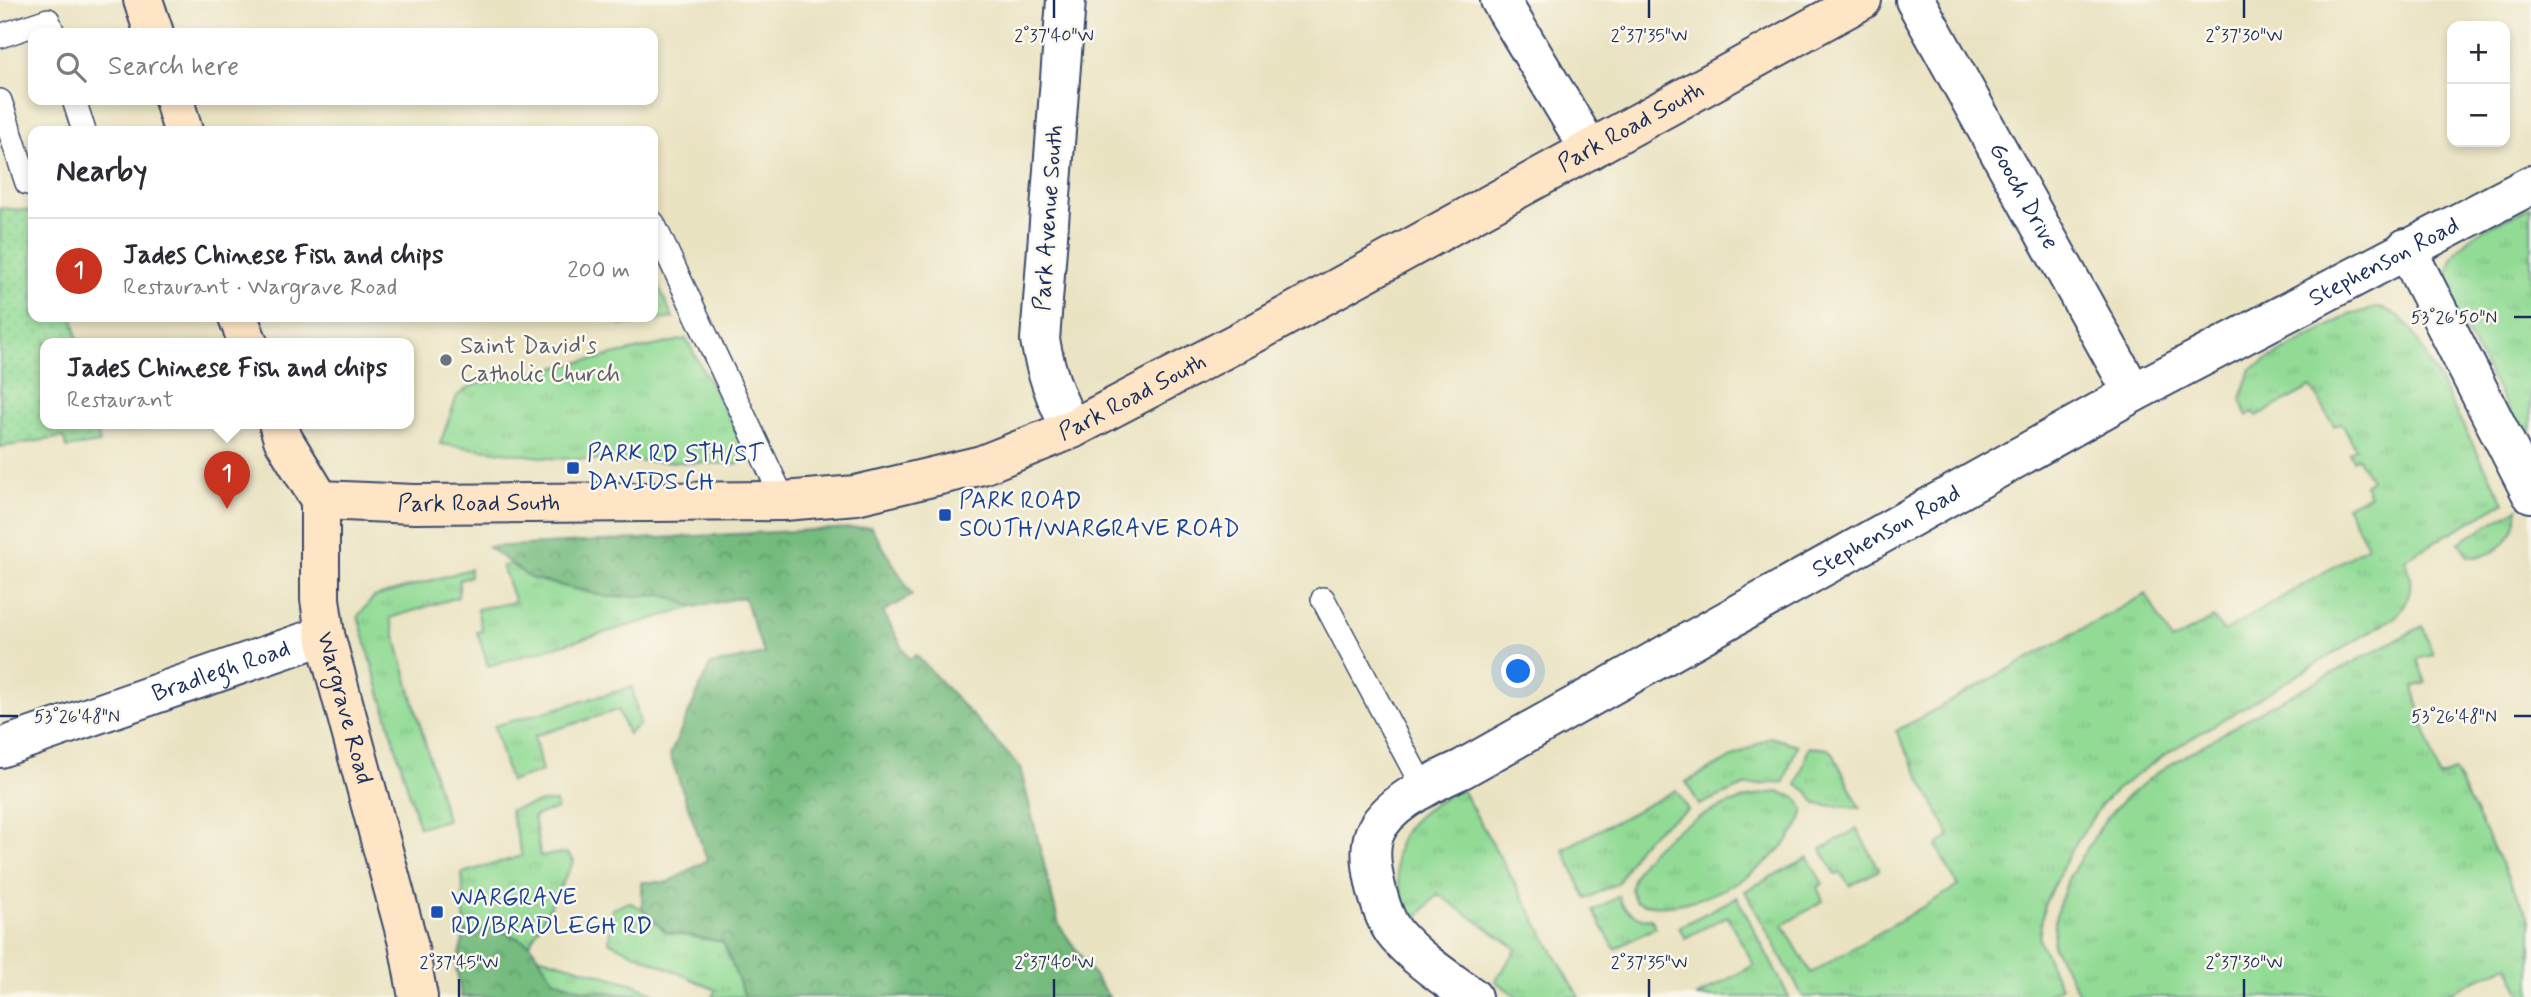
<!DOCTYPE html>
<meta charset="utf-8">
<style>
:root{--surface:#fff;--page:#f7f7f7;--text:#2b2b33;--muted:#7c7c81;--line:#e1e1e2;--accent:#c8321e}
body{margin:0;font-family:Mynerve,sans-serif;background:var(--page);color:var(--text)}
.controls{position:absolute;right:21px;top:21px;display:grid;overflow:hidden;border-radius:14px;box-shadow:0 4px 10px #0003}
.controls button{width:63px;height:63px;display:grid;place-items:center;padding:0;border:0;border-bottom:2px solid var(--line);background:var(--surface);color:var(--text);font:35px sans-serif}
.you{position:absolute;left:1519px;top:672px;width:24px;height:24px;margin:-18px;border:5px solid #fff;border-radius:50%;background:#1a73e8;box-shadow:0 0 0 10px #1a73e833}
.badge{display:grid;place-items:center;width:46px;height:46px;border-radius:50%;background:var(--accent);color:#fff;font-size:23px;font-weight:700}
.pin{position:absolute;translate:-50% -58px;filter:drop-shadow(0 2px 4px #0008)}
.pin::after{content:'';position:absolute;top:37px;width:24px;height:21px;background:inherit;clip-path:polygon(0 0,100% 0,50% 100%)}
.popup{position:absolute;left:40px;top:338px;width:374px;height:91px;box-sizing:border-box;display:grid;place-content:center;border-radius:14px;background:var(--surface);filter:drop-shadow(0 2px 5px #0005);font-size:23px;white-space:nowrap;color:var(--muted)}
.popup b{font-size:26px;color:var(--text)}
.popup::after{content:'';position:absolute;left:50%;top:100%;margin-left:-14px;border:14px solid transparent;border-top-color:var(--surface)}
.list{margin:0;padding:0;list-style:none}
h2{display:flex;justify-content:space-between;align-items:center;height:91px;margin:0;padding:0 28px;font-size:30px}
h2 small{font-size:23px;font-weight:400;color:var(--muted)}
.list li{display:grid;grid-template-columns:46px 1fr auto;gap:21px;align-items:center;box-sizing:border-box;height:105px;padding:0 28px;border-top:2px solid var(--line)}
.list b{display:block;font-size:26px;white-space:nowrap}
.list p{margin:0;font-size:23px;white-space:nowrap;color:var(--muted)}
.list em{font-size:23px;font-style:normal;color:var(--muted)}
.icon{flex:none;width:38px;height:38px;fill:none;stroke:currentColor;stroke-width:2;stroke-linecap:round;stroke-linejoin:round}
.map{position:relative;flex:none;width:2531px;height:997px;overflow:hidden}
.search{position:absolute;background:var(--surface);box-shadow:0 4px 10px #0003;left:28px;top:28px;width:630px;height:77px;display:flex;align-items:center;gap:18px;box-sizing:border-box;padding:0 24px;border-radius:14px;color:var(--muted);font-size:26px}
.panel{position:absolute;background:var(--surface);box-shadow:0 4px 10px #0003;left:28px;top:126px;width:630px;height:196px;border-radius:14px}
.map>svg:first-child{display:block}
.grass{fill:url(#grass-tufts);stroke:#56857a;stroke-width:2}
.forest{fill:url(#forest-crowns);stroke:#48756e;stroke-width:2}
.garden{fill:url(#garden-dots);stroke:#56857a;stroke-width:2}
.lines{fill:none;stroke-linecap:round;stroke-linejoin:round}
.lane-casing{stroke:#3a4a6d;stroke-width:26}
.street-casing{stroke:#3a4a6d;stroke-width:42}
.secondary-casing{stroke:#3a4a6d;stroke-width:42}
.lane{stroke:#fff;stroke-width:23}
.street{stroke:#fff;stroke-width:38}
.secondary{stroke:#fee5c5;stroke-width:38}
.ticks{fill:none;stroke:#1b2f5e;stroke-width:2.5}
.worship-dot{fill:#6b7280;stroke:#fbf7ec;stroke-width:2.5}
.transit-dot{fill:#1a4fb4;stroke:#fbf7ec;stroke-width:2.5}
.labels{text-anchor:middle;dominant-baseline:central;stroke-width:5;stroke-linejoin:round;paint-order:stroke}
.street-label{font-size:24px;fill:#1b2f5e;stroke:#fbf7ec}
.worship-label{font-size:24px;fill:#5b616d;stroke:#fbf7ec;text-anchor:start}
.transit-label{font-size:24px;fill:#164399;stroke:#fbf7ec;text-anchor:start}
.ticks-label{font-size:18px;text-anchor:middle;fill:#1b2f5e;stroke:#fbf7ec;stroke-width:5;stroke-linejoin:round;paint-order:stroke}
</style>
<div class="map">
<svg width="2531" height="997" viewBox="0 0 2531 997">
<defs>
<pattern id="grass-tufts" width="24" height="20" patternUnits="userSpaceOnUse" patternTransform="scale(1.75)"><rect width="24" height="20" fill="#92db95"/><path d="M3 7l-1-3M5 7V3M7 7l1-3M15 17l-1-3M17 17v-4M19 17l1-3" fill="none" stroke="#7dbc83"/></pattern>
<pattern id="forest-crowns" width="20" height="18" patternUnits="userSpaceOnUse" patternTransform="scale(1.75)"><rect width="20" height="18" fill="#75bb7e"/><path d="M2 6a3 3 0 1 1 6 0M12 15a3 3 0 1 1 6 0" fill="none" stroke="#5f986a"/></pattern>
<pattern id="garden-dots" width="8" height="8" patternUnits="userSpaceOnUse" patternTransform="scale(1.75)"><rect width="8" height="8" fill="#92db95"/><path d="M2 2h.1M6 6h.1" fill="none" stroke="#7dbc83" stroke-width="1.8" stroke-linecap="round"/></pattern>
</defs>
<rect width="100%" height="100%" fill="#fbf7ec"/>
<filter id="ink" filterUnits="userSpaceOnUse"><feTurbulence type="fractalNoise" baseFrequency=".0143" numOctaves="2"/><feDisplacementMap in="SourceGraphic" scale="14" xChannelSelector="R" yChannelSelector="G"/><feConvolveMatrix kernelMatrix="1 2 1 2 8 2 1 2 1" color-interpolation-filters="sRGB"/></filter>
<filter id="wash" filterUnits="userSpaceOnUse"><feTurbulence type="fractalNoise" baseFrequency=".00686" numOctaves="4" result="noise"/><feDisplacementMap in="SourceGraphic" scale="28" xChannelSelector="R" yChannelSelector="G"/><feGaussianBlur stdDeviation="1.57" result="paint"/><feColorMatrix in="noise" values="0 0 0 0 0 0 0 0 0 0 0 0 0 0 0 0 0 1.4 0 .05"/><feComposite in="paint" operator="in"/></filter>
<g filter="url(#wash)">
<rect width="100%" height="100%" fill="#eae3c2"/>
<path class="grass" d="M 2531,207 L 2531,451 L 2447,296 C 2441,238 2488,228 2531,207 Z
M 653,273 L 673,318 L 621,325 L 622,317 L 653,317 Z
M 2381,307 L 2398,316 L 2411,328 L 2504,502 L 2405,559 C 2414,580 2412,601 2395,617 L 2164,755 L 2117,789 L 2101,805 L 2068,856 L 2044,905 L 2039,939 L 2061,988 L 2041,997 L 1803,997 L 1745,891 L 1808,857 L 1823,884 L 1817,887 L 1823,901 L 1783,925 L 1811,973 L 1958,886 L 1936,846 L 1950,836 L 1896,731 L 2146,594 L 2172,641 L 2213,618 L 2224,632 L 2368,546 L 2346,506 L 2370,495 L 2365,485 L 2371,480 L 2357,457 L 2353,460 L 2349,453 L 2356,448 L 2341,423 L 2334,426 L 2311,387 L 2257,416 L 2253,412 L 2247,416 L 2241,399 L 2251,369 L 2349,315 Z
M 686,339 L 748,452 L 746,460 L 737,464 L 549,458 L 440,444 L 457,396 L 471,386 Z
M 2518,508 C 2516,533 2502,554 2476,557 L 2468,556 L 2459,542 Z
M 512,564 L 530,578 L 607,597 L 665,595 L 694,607 L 488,666 L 477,632 L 482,631 L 477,609 L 515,602 L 502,566 Z
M 470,569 L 470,576 L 460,580 L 458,597 L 390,618 L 447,820 L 419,827 L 358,616 L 374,597 Z
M 2423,626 L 2433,655 L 2417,659 L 2426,683 L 2413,687 L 2439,777 L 2454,771 L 2531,922 L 2531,997 L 2523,997 L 2508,965 L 2441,997 L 2081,997 L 2053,946 L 2056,914 L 2068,879 L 2105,820 L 2123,800 L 2158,772 L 2269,706 Z
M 632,687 L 640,724 L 628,734 L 618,710 L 534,736 L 542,771 L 510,782 L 494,726 Z
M 1770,737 L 1797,745 L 1784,782 L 1744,786 L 1699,805 L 1686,782 Z
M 1809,747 L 1828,749 L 1833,753 L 1860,808 L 1816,804 L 1808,792 L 1797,785 Z
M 1461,788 L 1579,997 L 1518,997 L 1495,981 L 1517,949 L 1438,894 L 1412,923 C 1383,850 1390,827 1461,788 Z
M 1676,790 L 1688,810 L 1661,826 L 1638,847 L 1618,883 L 1586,899 L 1563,849 Z
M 1779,792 L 1797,798 L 1804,810 C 1791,864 1688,922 1635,901 L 1631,889 C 1637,836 1734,795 1779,792 Z
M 542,802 L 556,802 L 557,809 L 534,816 L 540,856 L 567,853 L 574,861 L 530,944 L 495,928 L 465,932 L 462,873 L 522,856 L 510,810 Z
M 1857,829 L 1879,870 L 1850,886 L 1841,873 L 1836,875 L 1821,849 Z
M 1619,896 C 1622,910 1637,920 1651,918 L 1656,927 L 1615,949 L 1593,911 Z
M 1737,897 L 1789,997 L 1696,997 L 1754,965 L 1727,916 L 1685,938 L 1679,927 Z
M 629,902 L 642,909 L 666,932 L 723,942 L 746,996 L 712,997 L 716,990 L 609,942 L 612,909 Z
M 538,956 L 637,985 L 661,997 L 583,990 L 552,979 Z"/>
<path class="forest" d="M 871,527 L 912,595 L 883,612 L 909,659 L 916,655 L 1020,767 L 1059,925 L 1109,997 L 745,997 L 723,942 L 666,932 L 642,909 L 642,882 L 668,882 L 707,860 L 670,755 L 710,665 L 764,654 L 744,597 L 694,607 L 665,595 L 607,597 L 530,578 L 488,547 Z
M 495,928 L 530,944 L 553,979 L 583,990 L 651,997 L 461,997 L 456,966 L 465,932 Z"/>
<path class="garden" d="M 0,208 L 33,211 L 33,317 L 73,317 L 78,343 L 45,343 L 45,423 L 95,423 L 100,443 L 67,448 L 63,437 L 0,447 Z"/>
</g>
<g filter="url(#ink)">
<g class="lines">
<g class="lane-casing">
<path id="lane" d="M 0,36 L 48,20 L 53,33
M 74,100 L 84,131
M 0,101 L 27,183 L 33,184
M 653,223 L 784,501
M 1323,599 L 1423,787"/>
</g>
<g class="street-casing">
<g id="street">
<path d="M 1066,0 L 1040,340 C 1046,373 1055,400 1072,429"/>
<path d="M 1500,0 L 1590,150"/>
<path id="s1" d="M 1915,0 L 2133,393"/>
<path d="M 2406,248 L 2531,493"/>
<path id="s2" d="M 0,748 L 325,635"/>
<path id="s3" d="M 1472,997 C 1446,978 1418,960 1397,936 C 1385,922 1379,901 1375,883 C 1372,869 1369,849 1374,835 C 1385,805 1435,781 1462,769 L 2133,393 L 2531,185"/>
</g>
</g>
<g class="secondary-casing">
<g id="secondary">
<path d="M 143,0 L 154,33"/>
<path d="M 174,100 L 183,131"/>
<path d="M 238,317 L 248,343"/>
<path id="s4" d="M 278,423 L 283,439 L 320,500 L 320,599 L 325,635 L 408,943 L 418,997"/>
<path id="s5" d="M 320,500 L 414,504 L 784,501 L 856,495 L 982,465 L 1072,429 L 1261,330 L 1862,0"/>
</g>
</g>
<use href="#lane" class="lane"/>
<use href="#street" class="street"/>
<use href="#secondary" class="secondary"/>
</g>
</g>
<path class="ticks" d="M 1054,0 L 1054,18M 1649,0 L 1649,18M 2244,0 L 2244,18M 2514,317 L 2531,317M 0,716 L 18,716M 2514,716 L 2531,716M 459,979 L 459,997M 1054,979 L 1054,997M 1649,979 L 1649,997M 2244,979 L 2244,997"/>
<circle class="worship-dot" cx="446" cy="360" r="7"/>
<g class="transit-dot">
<rect x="566" y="461" width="14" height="14" rx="3.5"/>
<rect x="938" y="508" width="14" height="14" rx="3.5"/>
<rect x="430" y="905" width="14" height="14" rx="3.5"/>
</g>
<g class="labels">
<g class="street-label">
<text stroke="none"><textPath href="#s5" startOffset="1398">Park Road South</textPath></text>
<text stroke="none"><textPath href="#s1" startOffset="224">Gooch Drive</textPath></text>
<text transform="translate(1049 218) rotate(-86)">Park Avenue South</text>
<text stroke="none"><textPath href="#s3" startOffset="1368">Stephenson Road</textPath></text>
<text stroke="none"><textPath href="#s5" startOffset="831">Park Road South</textPath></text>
<text stroke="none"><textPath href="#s5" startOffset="159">Park Road South</textPath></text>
<text stroke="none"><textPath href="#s3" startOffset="802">Stephenson Road</textPath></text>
<text stroke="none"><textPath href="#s2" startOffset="234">Bradlegh Road</textPath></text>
<text stroke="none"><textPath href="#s4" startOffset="299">Wargrave Road</textPath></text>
</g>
<g class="worship-label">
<text x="460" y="346">Saint David's<tspan x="460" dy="28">Catholic Church</tspan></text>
</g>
<g class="transit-label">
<text x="587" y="454">PARK RD STH/ST<tspan x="587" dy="28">DAVIDS CH</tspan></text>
<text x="959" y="501">PARK ROAD<tspan x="959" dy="28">SOUTH/WARGRAVE ROAD</tspan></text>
<text x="451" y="898">WARGRAVE<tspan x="451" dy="28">RD/BRADLEGH RD</tspan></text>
</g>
</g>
<g class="ticks-label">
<text x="1054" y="41">2°37'40"W</text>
<text x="1649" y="41">2°37'35"W</text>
<text x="2244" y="41">2°37'30"W</text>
<text x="2454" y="323">53°26'50"N</text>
<text x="77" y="722">53°26'48"N</text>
<text x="2454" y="722">53°26'48"N</text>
<text x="459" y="968">2°37'45"W</text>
<text x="1054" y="968">2°37'40"W</text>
<text x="1649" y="968">2°37'35"W</text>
<text x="2244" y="968">2°37'30"W</text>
</g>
</svg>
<div class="controls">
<button>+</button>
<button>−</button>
</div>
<div class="you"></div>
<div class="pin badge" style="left:227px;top:509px">1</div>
<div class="popup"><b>Jades Chinese Fish and chips</b>Restaurant</div>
<div class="search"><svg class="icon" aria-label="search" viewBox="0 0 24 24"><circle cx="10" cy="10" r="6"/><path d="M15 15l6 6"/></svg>Search here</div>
<section class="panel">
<h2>Nearby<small></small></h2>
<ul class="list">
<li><span class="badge">1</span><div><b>Jades Chinese Fish and chips</b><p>Restaurant · Wargrave Road</p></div><em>200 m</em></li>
</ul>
</section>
</div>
